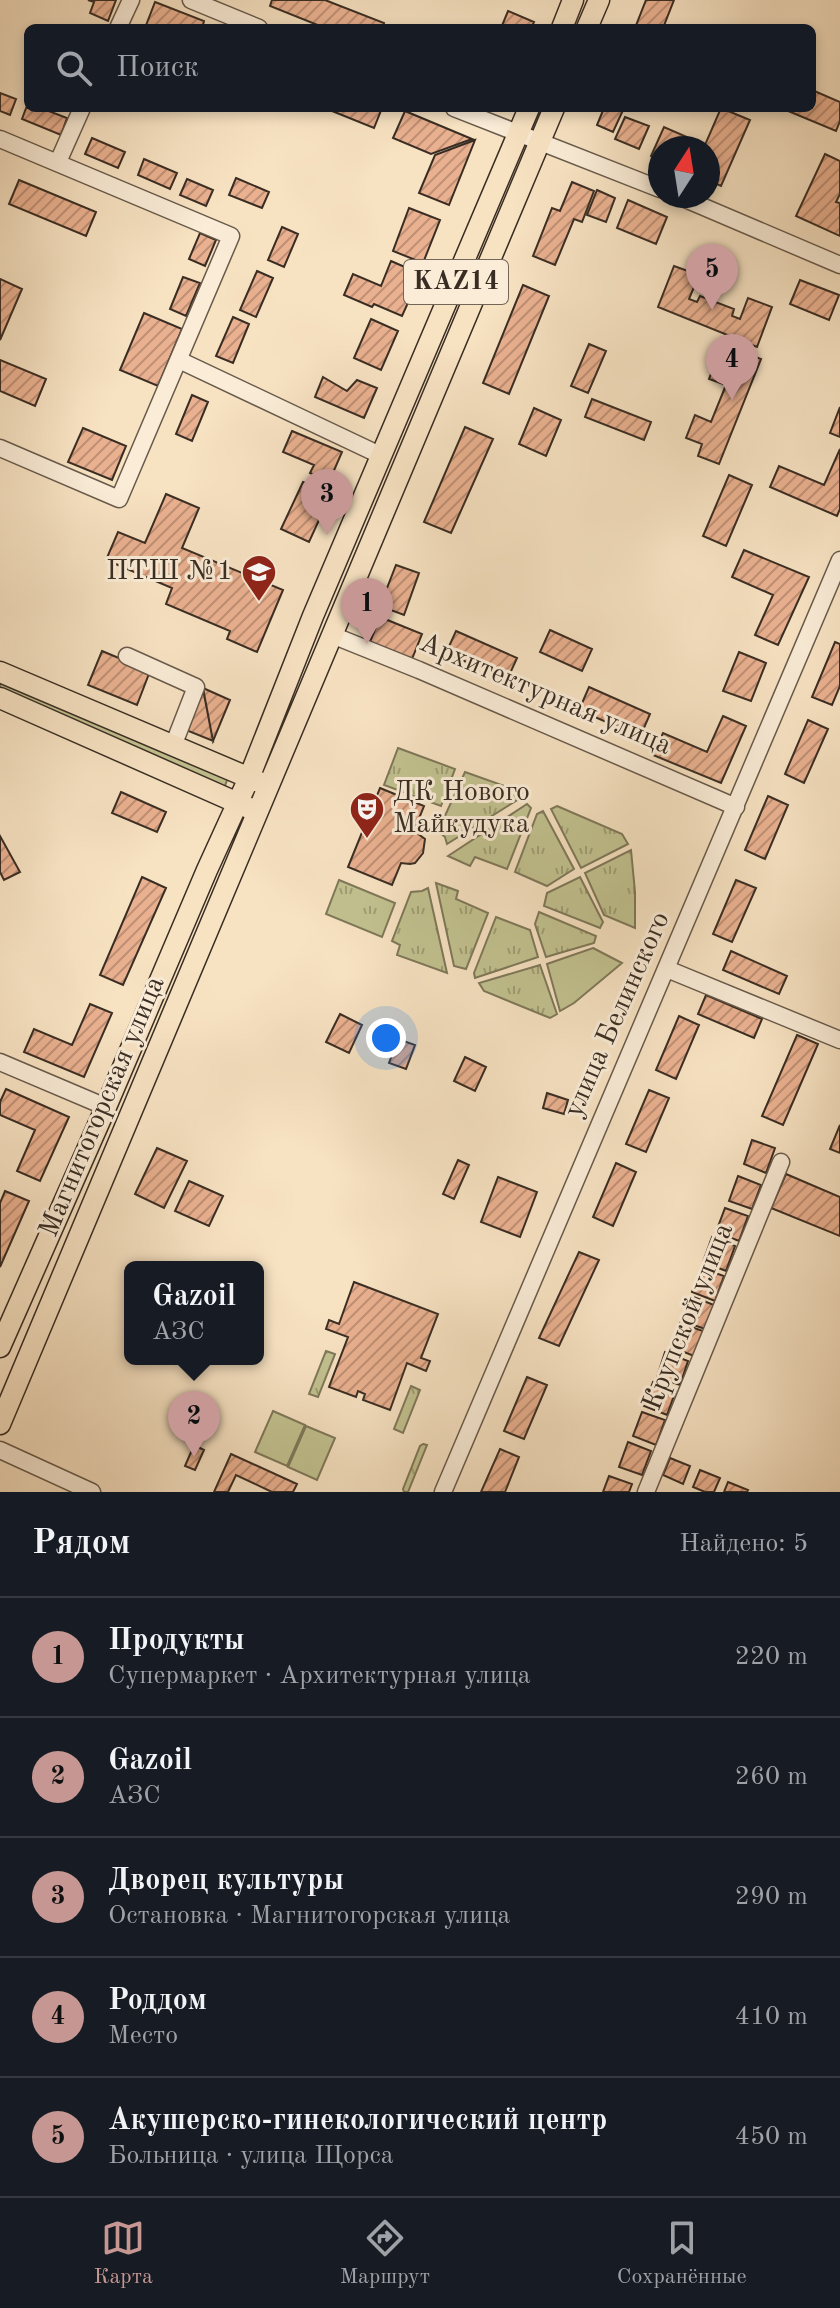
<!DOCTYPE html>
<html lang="ru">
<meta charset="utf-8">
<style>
:root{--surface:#171b24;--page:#242831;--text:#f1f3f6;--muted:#9ea1a6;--line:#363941;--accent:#c59692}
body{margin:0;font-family:"Old Standard TT",serif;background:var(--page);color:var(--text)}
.compass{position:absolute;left:648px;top:136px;width:72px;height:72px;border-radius:50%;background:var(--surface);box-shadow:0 4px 12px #0003;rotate:12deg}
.you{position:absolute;left:386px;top:1038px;width:28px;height:28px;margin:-20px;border:6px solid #fff;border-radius:50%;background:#1a73e8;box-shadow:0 0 0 12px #1a73e833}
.badge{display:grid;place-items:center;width:52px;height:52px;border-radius:50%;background:var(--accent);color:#111;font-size:26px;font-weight:700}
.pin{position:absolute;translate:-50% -66px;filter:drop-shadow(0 2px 4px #0008)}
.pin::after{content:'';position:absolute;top:42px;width:28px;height:24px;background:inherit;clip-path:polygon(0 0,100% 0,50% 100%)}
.popup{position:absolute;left:124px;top:1261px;width:140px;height:104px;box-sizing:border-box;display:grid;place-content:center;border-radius:12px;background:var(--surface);filter:drop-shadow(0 2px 6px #0005);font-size:26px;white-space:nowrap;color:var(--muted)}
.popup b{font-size:30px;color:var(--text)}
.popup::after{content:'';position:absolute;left:50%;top:100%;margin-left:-16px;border:16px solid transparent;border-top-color:var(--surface)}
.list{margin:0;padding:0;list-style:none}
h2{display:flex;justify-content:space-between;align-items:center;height:104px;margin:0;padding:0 32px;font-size:34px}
h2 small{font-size:26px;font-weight:400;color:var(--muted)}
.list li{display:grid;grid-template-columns:52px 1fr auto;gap:24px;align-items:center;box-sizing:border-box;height:120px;padding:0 32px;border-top:2px solid var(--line)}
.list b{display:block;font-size:30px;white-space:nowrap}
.list p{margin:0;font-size:26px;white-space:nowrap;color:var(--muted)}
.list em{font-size:26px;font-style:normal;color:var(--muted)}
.icon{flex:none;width:44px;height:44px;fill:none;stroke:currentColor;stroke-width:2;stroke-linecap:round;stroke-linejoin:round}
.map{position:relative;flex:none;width:840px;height:1492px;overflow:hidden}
.search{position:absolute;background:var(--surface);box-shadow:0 4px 12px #0003;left:24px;right:24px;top:24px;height:88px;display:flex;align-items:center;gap:20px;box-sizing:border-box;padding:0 28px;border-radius:12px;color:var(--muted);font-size:30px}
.sheet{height:704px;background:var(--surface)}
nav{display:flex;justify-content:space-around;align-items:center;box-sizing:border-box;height:112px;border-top:2px solid var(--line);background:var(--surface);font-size:22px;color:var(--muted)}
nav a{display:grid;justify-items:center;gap:4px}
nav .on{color:var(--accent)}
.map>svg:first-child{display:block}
.grass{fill:url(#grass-tufts);stroke:#7e785a;stroke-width:2}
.park{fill:#c2c290;stroke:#7e785a;stroke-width:2}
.building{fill:url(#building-hatch);stroke:#392d23;stroke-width:2}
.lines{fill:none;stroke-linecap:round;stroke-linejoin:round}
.minor-casing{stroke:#685a4b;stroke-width:19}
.major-casing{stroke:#392d23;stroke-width:23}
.minor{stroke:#faecd7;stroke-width:16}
.major{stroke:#f7e2c2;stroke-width:20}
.labels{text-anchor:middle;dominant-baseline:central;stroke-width:6;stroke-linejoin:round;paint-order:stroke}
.shield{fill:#faecd7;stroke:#736659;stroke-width:2}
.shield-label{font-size:26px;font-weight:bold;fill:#392d23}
.poi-label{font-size:28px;fill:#392d23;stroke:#faecd7;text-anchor:end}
.street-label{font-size:28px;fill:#392d23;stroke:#faecd7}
</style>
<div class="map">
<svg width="840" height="1492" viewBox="0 0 840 1492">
<defs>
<pattern id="grass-tufts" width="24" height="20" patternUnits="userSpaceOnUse" patternTransform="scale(2)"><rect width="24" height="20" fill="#c2c290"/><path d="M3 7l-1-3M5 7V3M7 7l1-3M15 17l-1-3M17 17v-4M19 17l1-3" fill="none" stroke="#9f9e75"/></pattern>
<pattern id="building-hatch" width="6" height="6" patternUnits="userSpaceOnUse" patternTransform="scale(2)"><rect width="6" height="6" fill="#eab190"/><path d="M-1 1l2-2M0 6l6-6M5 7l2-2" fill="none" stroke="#bf9075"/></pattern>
</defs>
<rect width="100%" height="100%" fill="#f7e2c2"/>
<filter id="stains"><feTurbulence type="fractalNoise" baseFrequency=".0025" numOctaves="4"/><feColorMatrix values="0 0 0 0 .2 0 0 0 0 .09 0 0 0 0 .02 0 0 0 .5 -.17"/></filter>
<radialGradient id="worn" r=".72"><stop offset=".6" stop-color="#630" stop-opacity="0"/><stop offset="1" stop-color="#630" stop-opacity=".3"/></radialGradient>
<path class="grass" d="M 398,748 L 455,769 L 441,806 L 384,785 Z
M 465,772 L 527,794 L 447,844 L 445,837 L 438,831 Z
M 527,804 L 531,808 L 507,869 L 475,857 L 470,866 L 448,856 Z
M 557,806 L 622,834 L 628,844 L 581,868 L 551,809 Z
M 543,811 L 574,869 L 547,886 L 515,872 L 537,814 Z
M 631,850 L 635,892 L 635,928 L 604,915 L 585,873 Z
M 580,877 L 603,922 L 600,928 L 544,906 L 547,893 Z
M 339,880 L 395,903 L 382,937 L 326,914 Z
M 436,883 L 458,891 L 456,899 L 488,913 L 466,969 L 454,966 Z
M 428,888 L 447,973 L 397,955 L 400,945 L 392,941 L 411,892 L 422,891 Z
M 539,912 L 596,936 L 594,943 L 546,957 L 535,924 Z
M 496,917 L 530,930 L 538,957 L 475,978 L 474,973 Z
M 540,965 L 557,1014 L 550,1018 L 484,991 L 479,983 Z
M 326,1351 L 335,1354 L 318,1397 L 309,1394 Z
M 411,1386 L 420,1390 L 403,1433 L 394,1429 Z
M 423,1444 L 427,1445 L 408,1492 L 404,1492 L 403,1489 L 420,1446 Z"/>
<path class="park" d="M 0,677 L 229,775 L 223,791 L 0,694 Z
M 593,948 L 622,963 L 574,1003 L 560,1011 L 547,964 Z
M 273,1411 L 305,1425 L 287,1466 L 255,1452 Z
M 306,1426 L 335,1438 L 317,1480 L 288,1467 Z"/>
<path class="building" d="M 88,0 L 116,0 L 108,21 L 90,13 L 94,2 Z
M 272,0 L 325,0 L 384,23 L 382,28 L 325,28 L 270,6 Z
M 646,0 L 674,0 L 663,28 L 635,28 Z
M 155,2 L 204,21 L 202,28 L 145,28 Z
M 508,11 L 534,22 L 531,28 L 501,28 Z
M 812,90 L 840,102 L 840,121 L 836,131 L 781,108 L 812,108 Z
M 0,93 L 16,99 L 10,115 L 0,111 Z
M 28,103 L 28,108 L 41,108 L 67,118 L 61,135 L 22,119 Z
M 334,108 L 382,108 L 374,128 L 332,111 Z
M 604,108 L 624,108 L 613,132 L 597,125 Z
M 721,108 L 750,120 L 721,186 L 708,180 L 708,148 L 660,148 L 660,160 L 651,156 L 664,127 L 705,145 Z
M 405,111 L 472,139 L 431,154 L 393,138 Z
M 625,117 L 649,126 L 639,149 L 615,139 Z
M 92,138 L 125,152 L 118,168 L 85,154 Z
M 475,140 L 449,205 L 419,193 L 435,155 Z
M 825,154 L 840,161 L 840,194 L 836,202 L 840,203 L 840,236 L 796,216 Z
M 144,159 L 177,173 L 170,189 L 138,175 Z
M 236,178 L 269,192 L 262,208 L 229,195 Z
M 187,179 L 213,190 L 206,206 L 180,195 Z
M 19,180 L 96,212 L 86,236 L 9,204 Z
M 572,182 L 594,191 L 582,222 L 574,219 L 555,265 L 533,256 L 552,208 L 560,211 Z
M 597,190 L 615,198 L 606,222 L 587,215 Z
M 628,200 L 667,217 L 656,244 L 617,228 Z
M 409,208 L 440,220 L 423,263 L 393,251 Z
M 282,227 L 298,234 L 284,267 L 268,260 Z
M 200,233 L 216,240 L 205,266 L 189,259 Z
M 391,261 L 421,274 L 402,316 L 374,304 L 372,307 L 344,295 L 353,274 L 381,286 Z
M 674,266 L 699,275 L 689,299 L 697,302 L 700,296 L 734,309 L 732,316 L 740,319 L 748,298 L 772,307 L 757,347 L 658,307 Z
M 257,271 L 273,278 L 256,317 L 240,310 Z
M 183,277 L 200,283 L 186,316 L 170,309 Z
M 0,279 L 22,289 L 0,340 Z
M 800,280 L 839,295 L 829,320 L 790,304 Z
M 523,285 L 549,296 L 509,394 L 483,383 Z
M 144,313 L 182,329 L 158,386 L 120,370 Z
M 233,317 L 249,324 L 233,363 L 216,356 Z
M 371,319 L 398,331 L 381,370 L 354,358 Z
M 589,344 L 606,351 L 588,393 L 571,386 Z
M 740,351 L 761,359 L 719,464 L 698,456 L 702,444 L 686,438 L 695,415 L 711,422 L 726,385 L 709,379 L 718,356 L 735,363 Z
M 0,360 L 46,379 L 35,406 L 0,391 Z
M 323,377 L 347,391 L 357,380 L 377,388 L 364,418 L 315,397 Z
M 192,395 L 208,402 L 192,441 L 176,434 Z
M 592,399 L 651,422 L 644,440 L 585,417 Z
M 840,407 L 840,437 L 830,433 Z
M 534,408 L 561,420 L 546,456 L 519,444 Z
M 465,427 L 493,439 L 451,533 L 424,522 Z
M 83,428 L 126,446 L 112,480 L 68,462 Z
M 292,431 L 342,452 L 329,482 L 310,473 L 314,465 L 283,452 Z
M 840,449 L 840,509 L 837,516 L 770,487 L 779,466 L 824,485 Z
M 729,475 L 752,485 L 726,546 L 703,536 Z
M 303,482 L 331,494 L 309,542 L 281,529 Z
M 166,494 L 199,508 L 182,548 L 283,590 L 257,652 L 227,639 L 230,631 L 166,604 L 172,588 L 106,560 L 118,532 L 145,543 Z
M 744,550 L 809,577 L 778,645 L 755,635 L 773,595 L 732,577 Z
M 396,565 L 419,573 L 404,615 L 380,606 Z
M 380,617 L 422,634 L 412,659 L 370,642 Z
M 550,630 L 592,649 L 582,671 L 540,652 Z
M 456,631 L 517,658 L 507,680 L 446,653 Z
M 835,642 L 840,644 L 840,686 L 832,705 L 812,697 Z
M 102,651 L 150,671 L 137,705 L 88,685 Z
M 739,652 L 766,663 L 751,701 L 723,691 Z
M 589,687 L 650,714 L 640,737 L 579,710 Z
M 203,688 L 230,700 L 213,741 Z
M 203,689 L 213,741 L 186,730 Z
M 723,716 L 746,726 L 721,783 L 653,755 L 663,733 L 707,752 Z
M 808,720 L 828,729 L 804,783 L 785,774 Z
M 380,788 L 424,806 L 414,831 L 425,839 L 423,853 L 415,863 L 410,864 L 401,863 L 392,885 L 348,867 Z
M 121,792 L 166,812 L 157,832 L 112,813 Z
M 768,796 L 788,805 L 765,859 L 745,850 Z
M 0,836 L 20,872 L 4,880 L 0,872 Z
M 142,877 L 166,888 L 123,985 L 100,975 Z
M 736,880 L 756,888 L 732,942 L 713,934 Z
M 731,951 L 787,976 L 779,994 L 723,970 Z
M 706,995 L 762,1019 L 754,1038 L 698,1014 Z
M 90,1004 L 112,1013 L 84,1077 L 24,1052 L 34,1029 L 72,1045 Z
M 340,1014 L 362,1025 L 349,1053 L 326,1042 Z
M 679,1016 L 699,1025 L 676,1079 L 656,1070 Z
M 797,1035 L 818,1044 L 783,1125 L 762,1116 Z
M 398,1039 L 415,1045 L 406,1069 L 389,1063 Z
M 465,1057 L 486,1067 L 475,1091 L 454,1081 Z
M 6,1089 L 69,1117 L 40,1181 L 17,1171 L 35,1130 L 0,1115 L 0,1102 Z
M 649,1090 L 669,1098 L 646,1152 L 626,1144 Z
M 547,1093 L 568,1100 L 564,1114 L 543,1108 Z
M 840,1125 L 840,1153 L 830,1149 Z
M 752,1140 L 775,1148 L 766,1173 L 744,1164 Z
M 157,1148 L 187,1161 L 164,1208 L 135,1194 Z
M 458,1160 L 469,1165 L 454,1199 L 443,1194 Z
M 616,1163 L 636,1172 L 613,1226 L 593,1217 Z
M 786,1174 L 840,1197 L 840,1236 L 771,1208 Z
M 738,1176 L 761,1185 L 752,1209 L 729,1201 Z
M 498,1177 L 537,1192 L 520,1237 L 481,1222 Z
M 189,1181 L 223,1196 L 209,1226 L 175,1211 Z
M 5,1191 L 29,1201 L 0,1267 L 0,1203 Z
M 725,1208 L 748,1216 L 739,1241 L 716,1232 Z
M 712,1237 L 735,1246 L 726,1271 L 703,1262 Z
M 579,1252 L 599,1260 L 559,1346 L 539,1338 Z
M 701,1268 L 724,1276 L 715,1301 L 692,1292 Z
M 354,1282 L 438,1314 L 421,1358 L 430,1361 L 426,1371 L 407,1363 L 390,1410 L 363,1400 L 365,1394 L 358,1391 L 356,1397 L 329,1387 L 348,1337 L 326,1329 L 329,1320 L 339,1324 Z
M 691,1296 L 714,1305 L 705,1329 L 682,1321 Z
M 680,1323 L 703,1331 L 694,1356 L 671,1347 Z
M 665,1352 L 688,1361 L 680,1385 L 657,1377 Z
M 527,1377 L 547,1385 L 524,1439 L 504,1431 Z
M 653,1382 L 676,1390 L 667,1415 L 644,1406 Z
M 642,1412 L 665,1420 L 656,1445 L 633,1436 Z
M 628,1442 L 651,1451 L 642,1475 L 619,1467 Z
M 194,1445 L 204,1450 L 195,1470 L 185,1466 Z
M 500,1449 L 519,1457 L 505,1492 L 481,1492 Z
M 231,1454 L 297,1484 L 293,1492 L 272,1492 L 236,1475 L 228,1492 L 214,1492 Z
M 670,1458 L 690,1466 L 683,1484 L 663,1475 Z
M 700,1470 L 720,1478 L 714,1492 L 705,1492 L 693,1487 Z
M 609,1476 L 632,1484 L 629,1492 L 603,1492 Z
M 728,1482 L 748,1490 L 747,1492 L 724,1492 Z"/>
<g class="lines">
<g class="minor-casing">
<path id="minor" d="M 191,0 L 259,28
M 118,28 L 131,0
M 454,108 L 660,189
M 0,139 L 231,236 L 119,499 L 0,448
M 58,162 L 82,108
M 678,196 L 840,265
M 179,360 L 382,456
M 332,635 L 419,670 L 736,807
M 127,656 L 196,687 L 173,746
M 667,969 L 840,1040
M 0,1062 L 106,1107
M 0,1450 L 92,1492
M 443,1492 L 840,560
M 646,1492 L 781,1162"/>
</g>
<g class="major-casing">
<path id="major" d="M 562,28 L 573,0
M 587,28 L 599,0
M 0,672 L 259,782
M 0,698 L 249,808
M 0,1347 L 106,1107 L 207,870 L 249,778 L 313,616 L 529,108
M 0,1424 L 554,108"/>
</g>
<use href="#minor" class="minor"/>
<use href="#major" class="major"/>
</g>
<defs>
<g id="school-pin" transform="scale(1.8)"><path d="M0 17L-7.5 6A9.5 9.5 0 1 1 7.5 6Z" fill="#8f2418" stroke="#faecd7"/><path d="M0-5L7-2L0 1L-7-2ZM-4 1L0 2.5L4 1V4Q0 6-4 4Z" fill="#fff"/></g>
<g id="theatre-pin" transform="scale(1.8)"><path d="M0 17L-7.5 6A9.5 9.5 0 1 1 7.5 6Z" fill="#8f2418" stroke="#faecd7"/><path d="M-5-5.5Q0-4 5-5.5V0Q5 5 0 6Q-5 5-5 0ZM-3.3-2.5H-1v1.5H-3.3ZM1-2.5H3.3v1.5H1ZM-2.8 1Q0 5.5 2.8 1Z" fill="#fff"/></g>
</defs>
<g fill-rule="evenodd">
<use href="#school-pin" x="259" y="572"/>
<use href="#theatre-pin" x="367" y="809"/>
</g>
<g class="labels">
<rect class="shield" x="404" y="260" width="104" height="44" rx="6"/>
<g class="shield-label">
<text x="456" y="282">KAZ14</text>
</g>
<g class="poi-label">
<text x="233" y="572">ПТШ №1</text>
<text x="393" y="793" text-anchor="start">ДК Нового<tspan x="393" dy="32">Майкудука</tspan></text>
</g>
<g class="street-label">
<text transform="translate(545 695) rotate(23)">Архитектурная улица</text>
<text transform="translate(618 1015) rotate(-66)">улица Белинского</text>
<text transform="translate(103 1107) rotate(-67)">Магнитогорская улица</text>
<text transform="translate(689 1317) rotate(-68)">Крупской улица</text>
</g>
</g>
<rect width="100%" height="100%" filter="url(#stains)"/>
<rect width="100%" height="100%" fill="url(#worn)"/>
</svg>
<svg class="compass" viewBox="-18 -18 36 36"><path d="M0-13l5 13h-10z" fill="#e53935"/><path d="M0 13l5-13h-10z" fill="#9ea1a6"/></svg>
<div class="you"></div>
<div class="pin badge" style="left:367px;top:644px">1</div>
<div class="pin badge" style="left:194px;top:1457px">2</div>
<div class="popup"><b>Gazoil</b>АЗС</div>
<div class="pin badge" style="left:327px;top:535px">3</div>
<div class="pin badge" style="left:732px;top:400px">4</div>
<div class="pin badge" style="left:712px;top:310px">5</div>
<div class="search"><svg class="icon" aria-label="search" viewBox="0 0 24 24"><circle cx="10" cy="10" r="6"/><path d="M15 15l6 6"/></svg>Поиск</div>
</div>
<section class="sheet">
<h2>Рядом<small>Найдено: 5</small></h2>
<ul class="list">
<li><span class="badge">1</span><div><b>Продукты</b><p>Супермаркет · Архитектурная улица</p></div><em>220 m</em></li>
<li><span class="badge">2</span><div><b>Gazoil</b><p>АЗС</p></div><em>260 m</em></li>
<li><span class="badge">3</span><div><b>Дворец культуры</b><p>Остановка · Магнитогорская улица</p></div><em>290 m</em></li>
<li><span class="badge">4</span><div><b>Роддом</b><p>Место</p></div><em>410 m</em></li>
<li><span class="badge">5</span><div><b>Акушерско-гинекологический центр</b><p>Больница · улица Щорса</p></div><em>450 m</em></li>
</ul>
</section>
<nav>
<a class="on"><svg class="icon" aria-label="map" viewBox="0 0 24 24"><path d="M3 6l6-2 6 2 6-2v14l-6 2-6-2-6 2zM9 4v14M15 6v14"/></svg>Карта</a>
<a><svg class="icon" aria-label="directions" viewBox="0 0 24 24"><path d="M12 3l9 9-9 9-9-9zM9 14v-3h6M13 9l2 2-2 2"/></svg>Маршрут</a>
<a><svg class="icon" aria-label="saved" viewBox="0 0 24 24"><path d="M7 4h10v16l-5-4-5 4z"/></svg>Сохранённые</a>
</nav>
